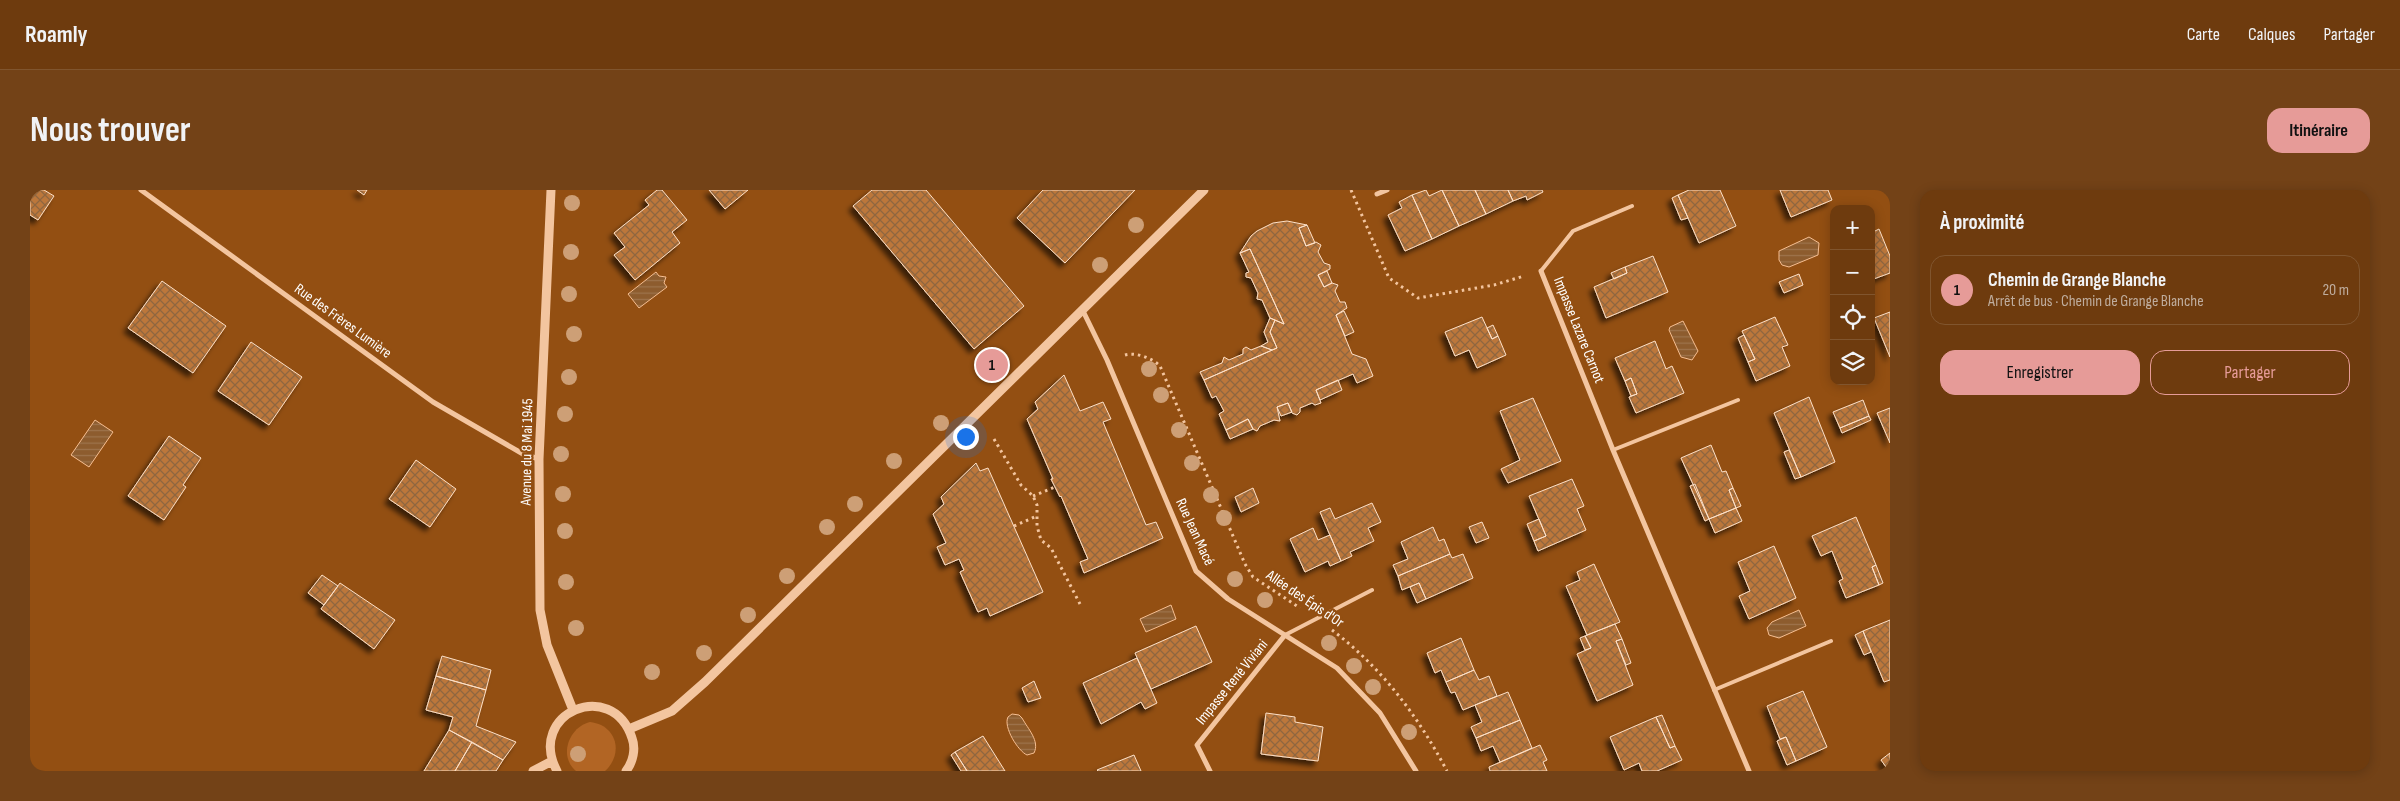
<!DOCTYPE html>
<html lang="fr">
<meta charset="utf-8">
<style>
:root{--surface:#6e3b0e;--page:#734217;--text:#f1f3f6;--muted:#bfad9e;--line:#80552e;--accent:#e69b98}
body{margin:0;font-family:"Sofia Sans Condensed",sans-serif;background:var(--page);color:var(--text)}
.controls{position:absolute;right:15px;top:15px;display:grid;overflow:hidden;border-radius:10px;box-shadow:0 2px 12px #0003}
.controls button{width:45px;height:45px;display:grid;place-items:center;padding:0;border:0;border-bottom:1px solid var(--line);background:var(--surface);color:var(--text);font:25px sans-serif}
.you{position:absolute;left:935px;top:246px;width:18px;height:18px;margin:-12px;border:4px solid #fff;border-radius:50%;background:#1a73e8;box-shadow:0 0 0 8px #1a73e833}
.badge{display:grid;place-items:center;width:32px;height:32px;border-radius:50%;background:var(--accent);color:#111;font-size:16px;font-weight:700}
.pin{position:absolute;translate:-50% -50%;border:2px solid #fff;box-shadow:0 1px 5px #0006}
.list{margin:0;padding:0;list-style:none}
h2{display:flex;justify-content:space-between;align-items:center;height:65px;margin:0;padding:0 20px;font-size:21px}
h2 small{font-size:16px;font-weight:400;color:var(--muted)}
.list li{display:grid;grid-template-columns:32px 1fr auto;gap:15px;align-items:center;box-sizing:border-box;height:70px;margin:0 10px 10px;padding:0 10px;border:1px solid var(--line);border-radius:15px}
.list b{display:block;font-size:19px;white-space:nowrap}
.list p{margin:0;font-size:16px;white-space:nowrap;color:var(--muted)}
.list em{font-size:16px;font-style:normal;color:var(--muted)}
.actions{display:flex;gap:10px;padding:15px 20px}
.actions a{flex:1;padding:11px 0;border:1px solid var(--accent);border-radius:15px;text-align:center;font-size:18px;color:var(--accent)}
.actions .main{background:var(--accent);color:#111}
.icon{flex:none;width:28px;height:28px;fill:none;stroke:currentColor;stroke-width:2;stroke-linecap:round;stroke-linejoin:round}
.map{position:relative;flex:none;width:1860px;height:581px;overflow:hidden;border-radius:15px}
header{display:flex;align-items:center;gap:30px;box-sizing:border-box;height:70px;padding:0 25px;background:var(--surface);border-bottom:1px solid var(--line)}
header strong{font-size:24px}
nav{display:flex;gap:28px;margin-inline-start:auto;font-size:18px}
.intro{display:flex;align-items:center;justify-content:space-between;box-sizing:border-box;height:120px;padding:0 30px}
h1{margin:0;font-size:35px}
.button{padding:12px 22px;border-radius:15px;background:var(--accent);color:#111;font-size:18px;font-weight:700}
main{display:flex;gap:30px;padding:0 30px}
aside{flex:1;background:var(--surface);border-radius:15px;box-shadow:0 2px 12px #0003}
.map>svg:first-child{display:block}
.grass{fill:#b26524}
.water{fill:url(#water-rules);stroke:#f6be91}
.building{fill:url(#building-cross-hatch);stroke:#fde0c7;filter:url(#shadow)}
.lines{fill:none;stroke-linecap:round;stroke-linejoin:round}
.path{stroke:#f3c59f;stroke-width:3;stroke-dasharray:2.5 4;stroke-linecap:butt}
.service{stroke:#f3c59f;stroke-width:4}
.minor{stroke:#f3c59f;stroke-width:5}
.tertiary{stroke:#f3c59f;stroke-width:9}
.tree{fill:#cd9f76}
.labels{text-anchor:middle;dominant-baseline:central;stroke-width:4.5;stroke-linejoin:round;paint-order:stroke}
.street-label{font-size:15px;fill:#fff;stroke:#934f12}
</style>
<header>
<strong>Roamly</strong>
<nav><a>Carte</a><a>Calques</a><a>Partager</a></nav>
</header>
<div class="intro"><h1>Nous trouver</h1><a class="button">Itinéraire</a></div>
<main>
<div class="map">
<svg width="1860" height="581" viewBox="0 0 1860 581">
<defs>
<pattern id="water-rules" width="6" height="5" patternUnits="userSpaceOnUse" patternTransform="scale(1.25)"><rect width="6" height="5" fill="#8d5c2e"/><path d="M0 2.5h6" fill="none" stroke="#9e744d"/></pattern>
<pattern id="building-cross-hatch" width="8" height="8" patternUnits="userSpaceOnUse" patternTransform="scale(1.25)"><rect width="8" height="8" fill="#bc773a"/><path d="M0 0l8 8M0 8l8-8" fill="none" stroke="#8f6641"/></pattern>
<filter id="shadow"><feDropShadow dx="-4.5" dy="4.5" stdDeviation="2.5" flood-color="#0009"/></filter>
</defs>
<rect width="100%" height="100%" fill="#934f12"/>
<path class="grass" d="M 560,532 C 587,535 594,564 575,581 L 546,581 C 528,566 539,537 560,532 Z"/>
<path class="water" d="M 1779,47 L 1789,53 L 1788,65 L 1759,77 L 1752,75 L 1749,70 L 1749,61 Z
M 626,82 L 629,86 L 636,87 L 634,93 L 637,97 L 609,118 L 598,104 Z
M 1653,131 L 1668,161 L 1662,170 L 1651,167 L 1639,140 L 1640,137 Z
M 65,230 L 83,242 L 59,277 L 41,265 Z
M 1141,415 L 1146,429 L 1116,442 L 1110,429 Z
M 1769,420 L 1776,436 L 1749,448 L 1739,445 L 1737,438 L 1742,432 Z
M 982,524 L 989,525 L 992,528 C 998,539 1010,551 1004,563 L 997,565 C 988,561 973,537 978,527 Z"/>
<path class="building" d="M 0,0 L 14,0 L 24,6 L 8,30 L 0,25 Z
M 327,0 L 337,0 L 334,5 Z
M 627,0 L 632,0 L 657,30 L 642,42 L 650,53 L 605,90 L 584,65 L 595,57 L 584,43 L 619,15 L 615,10 Z
M 679,0 L 718,0 L 695,19 Z
M 842,0 L 896,0 L 994,116 L 944,159 L 823,16 Z
M 1013,0 L 1105,0 L 1035,73 L 987,28 Z
M 1396,0 L 1399,6 L 1412,0 L 1429,36 L 1402,49 L 1382,5 Z
M 1412,0 L 1445,0 L 1456,24 L 1429,36 Z
M 1445,0 L 1478,0 L 1483,11 L 1456,24 Z
M 1478,0 L 1512,0 L 1513,2 L 1497,10 L 1496,6 L 1483,11 Z
M 1659,0 L 1690,0 L 1706,36 L 1669,53 L 1648,5 Z
M 1750,0 L 1798,0 L 1802,10 L 1761,27 Z
M 1382,5 L 1402,49 L 1375,61 L 1358,25 L 1372,18 L 1369,12 Z
M 1648,5 L 1658,28 L 1651,30 L 1642,8 Z
M 1257,31 L 1277,35 L 1269,38 L 1276,56 L 1286,52 L 1291,55 L 1288,62 L 1294,73 L 1300,75 L 1300,79 L 1288,85 L 1294,97 L 1302,93 L 1308,95 L 1305,101 L 1310,112 L 1315,112 L 1317,118 L 1306,125 L 1322,164 L 1336,169 L 1343,186 L 1327,193 L 1323,184 L 1286,200 L 1291,213 L 1285,215 L 1282,213 L 1270,218 L 1270,222 L 1267,225 L 1262,223 L 1258,213 L 1247,217 L 1250,231 L 1244,230 L 1230,236 L 1227,241 L 1223,239 L 1218,229 L 1196,240 L 1189,224 L 1194,221 L 1186,206 L 1182,208 L 1174,190 L 1247,158 L 1240,142 L 1245,130 L 1254,134 L 1220,59 L 1210,63 L 1221,46 L 1227,41 L 1243,33 Z
M 1277,35 L 1285,53 L 1276,56 L 1269,38 Z
M 1849,39 L 1860,66 L 1860,83 L 1841,90 L 1841,43 Z
M 1220,59 L 1254,134 L 1240,128 L 1232,110 L 1227,109 L 1228,103 L 1221,88 L 1216,87 L 1216,83 L 1219,82 L 1210,63 Z
M 1623,66 L 1638,102 L 1576,128 L 1564,97 L 1597,83 L 1595,77 Z
M 1595,77 L 1597,83 L 1584,89 L 1581,83 Z
M 1297,81 L 1302,93 L 1294,97 L 1288,85 Z
M 1769,84 L 1773,95 L 1754,103 L 1749,92 Z
M 132,91 L 196,136 L 163,183 L 98,138 Z
M 1314,121 L 1324,142 L 1315,146 L 1306,125 Z
M 1860,122 L 1860,167 L 1844,128 Z
M 1452,127 L 1462,149 L 1468,146 L 1476,165 L 1447,178 L 1439,160 L 1425,166 L 1415,142 Z
M 1745,127 L 1758,155 L 1752,157 L 1760,176 L 1726,191 L 1718,172 L 1725,169 L 1712,141 Z
M 1240,128 L 1245,130 L 1240,142 L 1247,158 L 1242,160 L 1231,156 L 1238,152 L 1234,142 Z
M 1463,135 L 1468,146 L 1462,149 L 1457,138 Z
M 1714,145 L 1725,169 L 1718,172 L 1708,148 Z
M 1625,151 L 1636,179 L 1642,176 L 1654,203 L 1606,223 L 1599,207 L 1607,204 L 1601,188 L 1595,191 L 1585,168 Z
M 221,152 L 272,187 L 239,235 L 188,201 Z
M 1231,156 L 1242,160 L 1174,190 L 1170,182 L 1192,173 L 1194,167 L 1199,170 L 1213,164 L 1213,159 L 1216,157 L 1221,160 Z
M 1034,185 L 1050,221 L 1073,212 L 1081,229 L 1073,232 L 1116,335 L 1126,332 L 1133,348 L 1054,383 L 1050,372 L 1058,369 L 1031,306 L 1030,307 L 1021,289 L 1023,289 L 997,229 L 1008,219 L 1005,212 Z
M 1601,188 L 1607,204 L 1601,206 L 1595,191 Z
M 1308,190 L 1312,200 L 1290,210 L 1286,200 Z
M 1779,207 L 1805,272 L 1771,287 L 1744,223 Z
M 1503,208 L 1531,271 L 1478,293 L 1471,279 L 1490,270 L 1470,221 Z
M 1833,210 L 1839,226 L 1810,238 L 1803,222 Z
M 1258,213 L 1262,222 L 1251,226 L 1247,217 Z
M 1860,218 L 1860,253 L 1847,223 Z
M 1839,226 L 1841,230 L 1812,243 L 1810,238 Z
M 1218,229 L 1223,239 L 1200,249 L 1196,240 Z
M 139,246 L 171,268 L 153,295 L 156,297 L 134,330 L 98,306 Z
M 1681,255 L 1692,282 L 1696,281 L 1703,298 L 1699,300 L 1706,318 L 1679,329 L 1651,268 Z
M 1759,260 L 1771,287 L 1765,289 L 1754,262 Z
M 386,270 L 426,299 L 400,337 L 359,309 Z
M 946,273 L 950,281 L 958,278 L 1013,402 L 960,426 L 957,418 L 948,422 L 930,382 L 934,380 L 929,369 L 915,375 L 907,357 L 916,353 L 903,324 L 914,314 L 911,307 Z
M 1542,289 L 1554,316 L 1547,319 L 1556,340 L 1508,361 L 1504,351 L 1516,346 L 1499,306 Z
M 1665,294 L 1679,329 L 1675,331 L 1660,296 Z
M 1223,298 L 1229,313 L 1211,322 L 1205,307 Z
M 1703,298 L 1711,316 L 1706,318 L 1699,300 Z
M 1342,313 L 1351,332 L 1338,338 L 1344,351 L 1320,362 L 1322,366 L 1311,371 L 1290,322 L 1300,318 L 1305,329 Z
M 1706,318 L 1712,331 L 1685,343 L 1679,329 Z
M 1826,327 L 1846,375 L 1842,377 L 1849,395 L 1816,408 L 1809,391 L 1813,389 L 1802,361 L 1791,366 L 1782,346 Z
M 1509,329 L 1516,346 L 1504,351 L 1497,334 Z
M 1452,332 L 1459,348 L 1446,353 L 1439,337 Z
M 1403,337 L 1409,351 L 1414,349 L 1420,364 L 1368,386 L 1363,375 L 1378,369 L 1371,352 Z
M 1283,338 L 1288,350 L 1300,345 L 1311,371 L 1300,376 L 1298,371 L 1275,382 L 1260,349 Z
M 1744,356 L 1766,408 L 1719,429 L 1709,406 L 1720,401 L 1708,372 Z
M 1420,364 L 1422,368 L 1433,364 L 1443,388 L 1396,409 L 1389,393 L 1372,400 L 1368,386 Z
M 1564,374 L 1590,432 L 1557,445 L 1536,396 L 1550,390 L 1547,382 Z
M 1846,375 L 1853,393 L 1849,395 L 1842,377 Z
M 292,385 L 308,396 L 294,415 L 278,403 Z
M 310,393 L 365,430 L 344,459 L 291,419 Z
M 1389,393 L 1396,409 L 1387,413 L 1380,397 Z
M 1860,430 L 1860,490 L 1854,492 L 1833,441 Z
M 1585,434 L 1592,449 L 1586,451 L 1603,495 L 1567,511 L 1547,464 L 1561,458 L 1555,446 Z
M 1166,436 L 1182,472 L 1121,499 L 1105,463 Z
M 1833,441 L 1841,462 L 1834,465 L 1825,445 Z
M 1555,446 L 1561,458 L 1555,460 L 1550,448 Z
M 1431,448 L 1444,480 L 1416,492 L 1411,480 L 1405,483 L 1397,463 Z
M 1592,449 L 1601,473 L 1596,475 L 1586,451 Z
M 412,466 L 461,480 L 456,500 L 406,486 Z
M 1107,468 L 1127,513 L 1115,519 L 1111,512 L 1071,534 L 1053,493 Z
M 1444,480 L 1449,490 L 1459,486 L 1467,506 L 1433,520 L 1425,502 L 1421,503 L 1416,492 Z
M 406,486 L 456,500 L 446,536 L 486,552 L 473,570 L 419,540 L 423,527 L 396,520 Z
M 1004,491 L 1011,508 L 998,512 L 992,498 Z
M 1773,501 L 1797,557 L 1766,571 L 1756,547 L 1750,549 L 1737,516 Z
M 1478,502 L 1490,530 L 1446,548 L 1441,537 L 1452,532 L 1445,515 Z
M 1236,523 L 1265,527 L 1265,532 L 1293,537 L 1288,571 L 1231,564 Z
M 1632,525 L 1645,556 L 1640,558 L 1626,527 Z
M 1626,527 L 1640,558 L 1645,556 L 1652,570 L 1627,581 L 1612,581 L 1609,573 L 1594,580 L 1580,547 Z
M 1490,530 L 1502,558 L 1470,572 L 1463,556 L 1451,561 L 1446,548 Z
M 419,540 L 442,552 L 425,581 L 394,581 Z
M 953,546 L 975,581 L 937,581 L 925,562 Z
M 1756,547 L 1766,571 L 1757,575 L 1747,551 Z
M 442,552 L 473,570 L 466,581 L 425,581 Z
M 1510,555 L 1517,570 L 1513,572 L 1517,581 L 1460,581 L 1459,577 Z
M 925,562 L 937,581 L 931,581 L 921,565 Z
M 1860,563 L 1860,581 L 1859,581 L 1851,570 Z
M 1104,565 L 1111,581 L 1068,581 L 1067,580 Z"/>
<g class="lines">
<path class="path" d="M 1321,0 L 1359,88 L 1388,108 L 1464,95 L 1494,86
M 1095,165 C 1106,162 1122,168 1130,176 L 1215,374 L 1223,387 L 1270,418
M 964,249 L 991,295 L 1003,306 L 1007,315 L 1007,336 L 1011,350 L 1021,358 L 1050,414
M 1003,306 L 1025,297
M 984,336 L 1007,326
M 1302,440 C 1352,478 1388,526 1417,581"/>
<path class="service" d="M 1511,81 L 1543,41 L 1602,16
M 1583,260 L 1708,210
M 1255,445 L 1342,400
M 1684,500 L 1801,451"/>
<path class="minor" d="M 111,0 L 403,212 L 493,264 L 509,269
M 1347,4 L 1357,0
M 1511,81 L 1583,260 L 1719,581
M 1053,121 L 1077,170 L 1166,381 L 1198,409 L 1307,478 L 1350,523 L 1386,581
M 1180,581 L 1167,555 L 1255,445"/>
<path class="tertiary" d="M 521,0 L 509,269 L 510,420 L 517,455 L 543,520
M 599,539 L 642,521 L 675,492 L 1174,0
M 503,581 L 522,571
M 527,581 C 496,523 582,487 602,548 C 606,559 603,572 596,581"/>
</g>
<g class="tree">
<circle cx="542" cy="13" r="8"/>
<circle cx="1106" cy="35" r="8"/>
<circle cx="541" cy="62" r="8"/>
<circle cx="1070" cy="75" r="8"/>
<circle cx="539" cy="104" r="8"/>
<circle cx="544" cy="144" r="8"/>
<circle cx="1119" cy="179" r="8"/>
<circle cx="539" cy="187" r="8"/>
<circle cx="1131" cy="205" r="8"/>
<circle cx="535" cy="224" r="8"/>
<circle cx="911" cy="233" r="8"/>
<circle cx="1149" cy="240" r="8"/>
<circle cx="531" cy="264" r="8"/>
<circle cx="864" cy="271" r="8"/>
<circle cx="1162" cy="273" r="8"/>
<circle cx="533" cy="304" r="8"/>
<circle cx="1181" cy="305" r="8"/>
<circle cx="825" cy="314" r="8"/>
<circle cx="1194" cy="328" r="8"/>
<circle cx="797" cy="337" r="8"/>
<circle cx="535" cy="341" r="8"/>
<circle cx="757" cy="386" r="8"/>
<circle cx="1205" cy="389" r="8"/>
<circle cx="536" cy="392" r="8"/>
<circle cx="1235" cy="410" r="8"/>
<circle cx="718" cy="425" r="8"/>
<circle cx="546" cy="438" r="8"/>
<circle cx="1299" cy="453" r="8"/>
<circle cx="674" cy="463" r="8"/>
<circle cx="1324" cy="476" r="8"/>
<circle cx="622" cy="482" r="8"/>
<circle cx="1343" cy="497" r="8"/>
<circle cx="1379" cy="542" r="8"/>
<circle cx="548" cy="564" r="8"/>
</g>
<g class="labels">
<g class="street-label">
<text transform="translate(313 131) rotate(36)">Rue des Frères Lumière</text>
<text transform="translate(1549 140) rotate(68)">Impasse Lazare Carnot</text>
<text transform="translate(497 262) rotate(-89)">Avenue du 8 Mai 1945</text>
<text transform="translate(1165 342) rotate(65)">Rue Jean Macé</text>
<text transform="translate(1275 409) rotate(34)">Allée des Épis d'Or</text>
<text transform="translate(1202 492) rotate(-51)">Impasse René Viviani</text>
</g>
</g>
</svg>
<div class="controls">
<button>+</button>
<button>−</button>
<button><svg class="icon" aria-label="locate" viewBox="0 0 24 24"><circle cx="12" cy="12" r="6"/><path d="M12 2v4M12 18v4M2 12h4M18 12h4"/></svg></button>
<button><svg class="icon" aria-label="layers" viewBox="0 0 24 24"><path d="M12 4l9 5-9 5-9-5zM3 14l9 5 9-5"/></svg></button>
</div>
<div class="you"></div>
<div class="pin badge" style="left:962px;top:175px">1</div>
</div>
<aside>
<h2>À proximité<small></small></h2>
<ul class="list">
<li><span class="badge">1</span><div><b>Chemin de Grange Blanche</b><p>Arrêt de bus · Chemin de Grange Blanche</p></div><em>20 m</em></li>
</ul>
<div class="actions"><a class="main">Enregistrer</a><a>Partager</a></div>
</aside>
</main>
